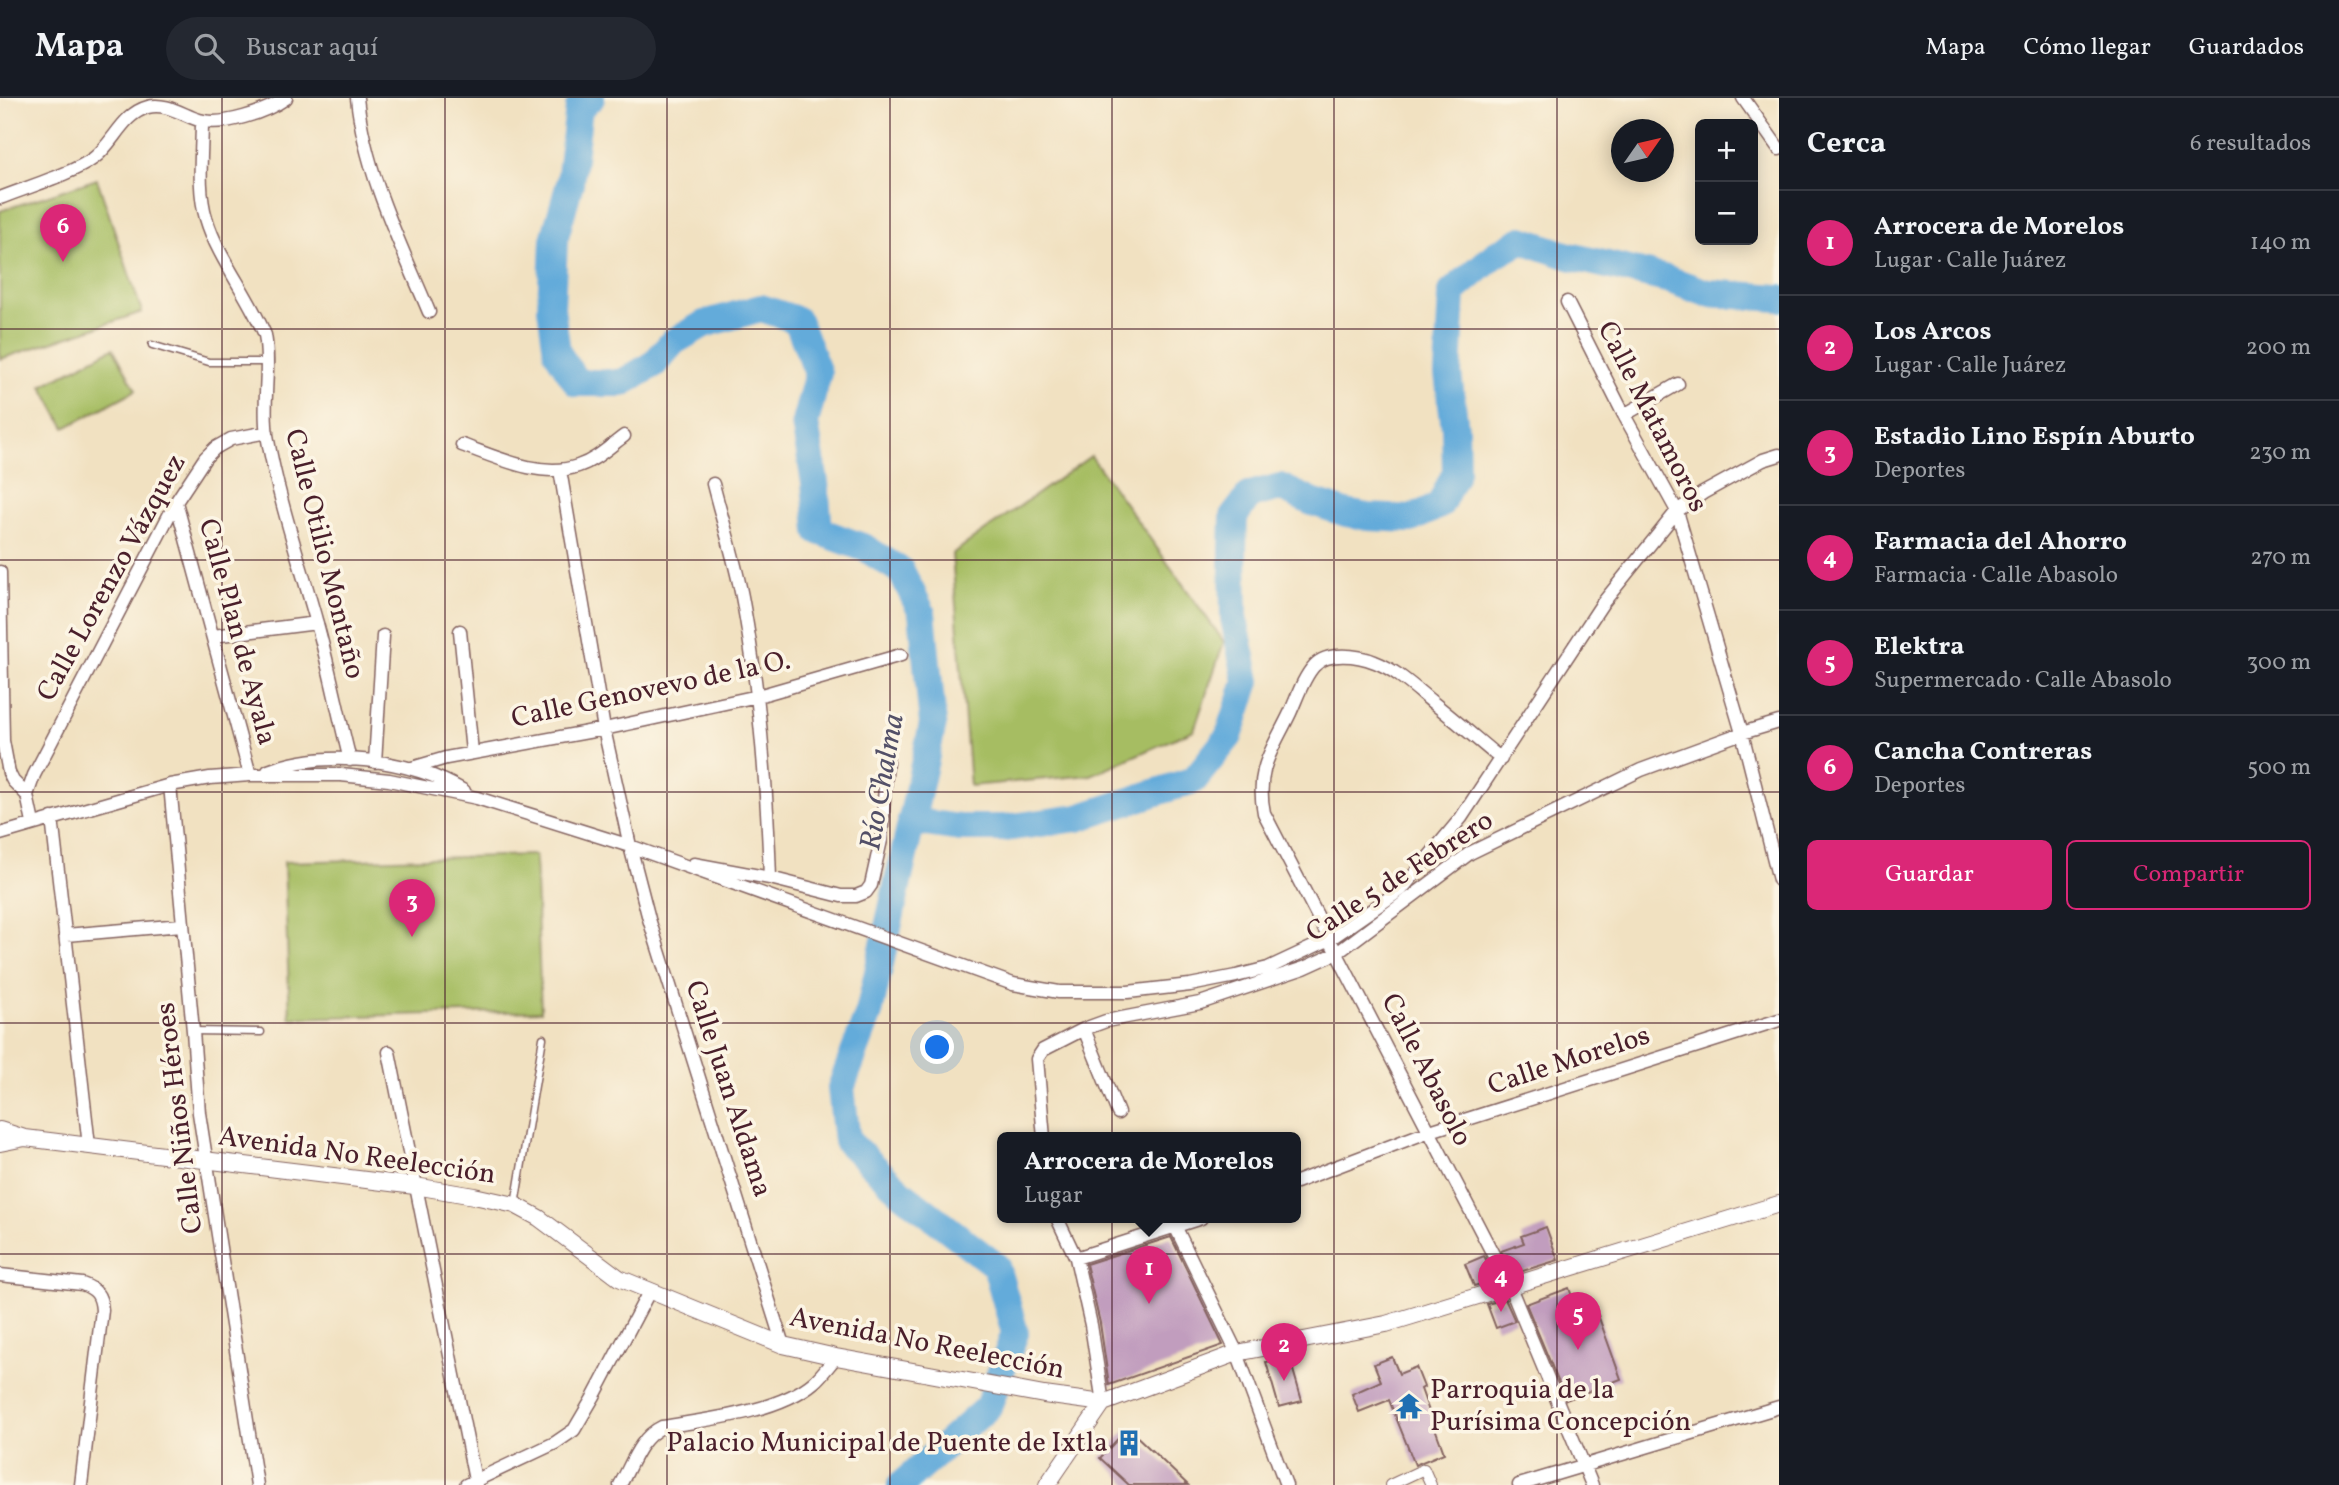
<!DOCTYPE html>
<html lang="es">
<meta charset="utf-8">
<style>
:root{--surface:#171b24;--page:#242831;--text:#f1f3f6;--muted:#9ea1a6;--line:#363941;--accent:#db2777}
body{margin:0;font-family:Vollkorn,serif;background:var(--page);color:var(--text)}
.controls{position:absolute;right:21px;top:21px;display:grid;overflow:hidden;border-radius:10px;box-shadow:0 4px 18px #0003}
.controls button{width:63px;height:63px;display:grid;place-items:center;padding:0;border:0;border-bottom:2px solid var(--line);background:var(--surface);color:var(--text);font:35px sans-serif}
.compass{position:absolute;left:1611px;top:21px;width:63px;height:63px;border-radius:50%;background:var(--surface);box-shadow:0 4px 18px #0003;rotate:56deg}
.you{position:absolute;left:938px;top:950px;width:24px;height:24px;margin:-18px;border:5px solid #fff;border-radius:50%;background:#1a73e8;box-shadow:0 0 0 10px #1a73e833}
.badge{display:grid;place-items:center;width:46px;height:46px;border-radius:50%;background:var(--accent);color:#fff;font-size:23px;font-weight:700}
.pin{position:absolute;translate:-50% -58px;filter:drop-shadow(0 2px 4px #0008)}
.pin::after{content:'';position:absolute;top:37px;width:24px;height:21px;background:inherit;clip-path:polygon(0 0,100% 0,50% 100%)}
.popup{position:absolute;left:997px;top:1034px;width:304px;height:91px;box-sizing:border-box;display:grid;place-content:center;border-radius:10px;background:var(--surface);filter:drop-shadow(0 2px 5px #0005);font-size:23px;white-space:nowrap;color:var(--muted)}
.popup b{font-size:26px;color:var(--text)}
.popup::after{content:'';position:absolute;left:50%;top:100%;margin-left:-14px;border:14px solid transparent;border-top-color:var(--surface)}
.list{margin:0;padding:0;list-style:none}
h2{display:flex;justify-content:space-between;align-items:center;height:91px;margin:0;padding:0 28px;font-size:30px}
h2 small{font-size:23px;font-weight:400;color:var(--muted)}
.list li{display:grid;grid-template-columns:46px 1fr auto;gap:21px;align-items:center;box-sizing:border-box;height:105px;padding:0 28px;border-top:2px solid var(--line)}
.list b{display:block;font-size:26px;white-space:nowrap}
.list p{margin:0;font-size:23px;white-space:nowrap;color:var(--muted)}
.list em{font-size:23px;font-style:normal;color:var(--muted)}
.actions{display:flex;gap:14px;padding:21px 28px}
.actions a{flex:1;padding:16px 0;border:2px solid var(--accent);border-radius:10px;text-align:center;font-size:24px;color:var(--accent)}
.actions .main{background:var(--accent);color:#fff}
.icon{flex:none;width:38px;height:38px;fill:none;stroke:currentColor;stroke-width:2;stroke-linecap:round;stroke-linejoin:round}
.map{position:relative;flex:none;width:1779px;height:1387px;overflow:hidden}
header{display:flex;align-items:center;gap:42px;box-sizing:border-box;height:98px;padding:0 35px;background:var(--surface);border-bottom:2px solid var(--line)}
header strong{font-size:33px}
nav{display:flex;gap:38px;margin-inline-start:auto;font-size:24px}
.search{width:490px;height:63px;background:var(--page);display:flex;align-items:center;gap:18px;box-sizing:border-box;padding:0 24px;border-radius:38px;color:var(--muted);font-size:26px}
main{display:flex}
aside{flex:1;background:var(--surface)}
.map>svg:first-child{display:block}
.green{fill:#a6bd62;stroke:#786e46;stroke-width:2}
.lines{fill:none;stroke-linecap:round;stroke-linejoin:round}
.river{stroke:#64abda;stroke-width:28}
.building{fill:#c19dbe}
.service-casing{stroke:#846360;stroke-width:9}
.pedestrian-casing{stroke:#846360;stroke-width:12}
.minor-casing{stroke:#846360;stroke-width:15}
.tertiary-casing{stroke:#846360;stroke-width:18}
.service{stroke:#fff;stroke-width:6}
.pedestrian{stroke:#fff;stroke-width:10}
.minor{stroke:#fff;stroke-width:12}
.tertiary{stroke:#fff;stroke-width:16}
.grid{fill:none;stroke:#4a1f2b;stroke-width:2;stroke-opacity:0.55}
.labels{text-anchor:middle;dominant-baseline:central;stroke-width:7;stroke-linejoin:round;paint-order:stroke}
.street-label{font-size:28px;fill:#4a1f2b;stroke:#fcf5e5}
.poi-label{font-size:28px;fill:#4a1f2b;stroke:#fcf5e5;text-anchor:start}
.water-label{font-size:30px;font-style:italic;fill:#535068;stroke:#fcf5e5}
</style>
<header>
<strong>Mapa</strong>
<div class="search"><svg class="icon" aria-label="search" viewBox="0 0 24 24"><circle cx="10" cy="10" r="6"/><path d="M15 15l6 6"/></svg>Buscar aquí</div>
<nav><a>Mapa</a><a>Cómo llegar</a><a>Guardados</a></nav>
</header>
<main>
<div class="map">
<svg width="1779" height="1387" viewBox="0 0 1779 1387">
<rect width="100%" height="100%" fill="#fcf5e5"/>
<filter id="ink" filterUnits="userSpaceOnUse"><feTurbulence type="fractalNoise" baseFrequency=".0143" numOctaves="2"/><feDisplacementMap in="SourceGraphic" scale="14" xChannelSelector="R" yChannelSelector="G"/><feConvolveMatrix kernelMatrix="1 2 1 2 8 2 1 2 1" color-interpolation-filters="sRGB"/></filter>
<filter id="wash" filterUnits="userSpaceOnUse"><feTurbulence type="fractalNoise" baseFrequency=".00686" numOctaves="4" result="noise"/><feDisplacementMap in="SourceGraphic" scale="28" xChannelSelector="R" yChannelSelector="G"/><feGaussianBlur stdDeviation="1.57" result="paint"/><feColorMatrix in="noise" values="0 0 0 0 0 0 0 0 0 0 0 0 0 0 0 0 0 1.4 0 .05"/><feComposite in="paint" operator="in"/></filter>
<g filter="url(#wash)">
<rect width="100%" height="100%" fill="#f1e1c1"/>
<path class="green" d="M 97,81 L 142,214 L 0,261 L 0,113 Z
M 113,250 L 136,292 L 65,330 L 42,288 Z
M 1091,358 L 1224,544 L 1194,632 L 1091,677 L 970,688 L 952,456 Z
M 535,757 L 541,913 L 290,920 L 284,764 Z"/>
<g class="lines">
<path class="river" d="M 591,0 L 579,10 L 570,85 L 554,142 L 551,210 L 557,254 L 577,285 L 622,285 L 654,266 L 673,244 L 704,226 L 761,210 L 797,222 L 818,275 L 805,325 L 815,385 L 819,433 L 865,450 L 901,473 L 922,515 L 933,626 L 869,915 L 841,990 L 847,1043 L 902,1095 L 996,1168 L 1015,1235 L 988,1309 L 901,1387
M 911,723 L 960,730 L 1005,730 L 1078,720 L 1194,682 L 1229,638 L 1247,583 L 1234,521 L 1233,452 L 1234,418 L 1250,397 L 1280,389 L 1312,404 L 1346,415 L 1368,419 L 1411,421 L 1440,407 L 1456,374 L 1455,330 L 1448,276 L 1452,194 L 1495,157 L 1522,142 L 1569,158 L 1667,181 L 1707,195 L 1779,200"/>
</g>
<g id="blocks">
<path class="building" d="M 1546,1129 L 1558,1162 L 1513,1176 L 1501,1153 L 1524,1145 L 1521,1138 Z
M 1171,1139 L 1223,1247 L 1109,1287 L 1100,1225 L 1086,1166 Z
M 1484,1158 L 1496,1181 L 1474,1188 L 1465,1166 Z
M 1569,1190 L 1581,1224 L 1598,1217 L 1621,1281 L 1566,1302 L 1526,1206 Z
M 1505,1201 L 1515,1223 L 1496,1230 L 1487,1206 Z
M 1289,1258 L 1302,1303 L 1279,1309 L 1266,1264 Z
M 1392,1259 L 1399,1276 L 1416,1269 L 1424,1289 L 1421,1291 L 1444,1355 L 1415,1367 L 1389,1302 L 1359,1314 L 1352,1296 L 1381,1283 L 1374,1266 Z
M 1128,1330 L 1188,1387 L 1129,1387 L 1100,1360 Z"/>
</g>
</g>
<g filter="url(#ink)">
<use href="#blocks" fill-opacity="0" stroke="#846360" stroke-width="2"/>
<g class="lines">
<g class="service-casing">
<path id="service" d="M 152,247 L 209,264 L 267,264
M 193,933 L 261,934
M 515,1107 L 543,940"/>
</g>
<g class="pedestrian-casing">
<path id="pedestrian" d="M 1390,1387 L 1424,1371 L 1431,1387"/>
</g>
<g class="minor-casing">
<path id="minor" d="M 357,0 C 365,75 400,145 429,214
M 1743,0 L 1779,51
M 202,23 C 202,54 197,90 206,120 C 218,161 249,197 265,237 C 271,270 262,304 267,337 C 278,400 299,461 316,522 C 329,568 338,615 350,662
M 0,100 C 25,90 74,75 94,60 C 114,45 122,16 148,9 C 165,4 183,17 199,22 C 223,29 266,14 286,0
M 1567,204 L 1624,317 L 1677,413 L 1742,635 L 1779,782
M 1624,317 L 1678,286
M 462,347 C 496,359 541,381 578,368 C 596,362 609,349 624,338
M 560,372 L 604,631 L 630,748 L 649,821 L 783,1247
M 713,386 C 723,425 736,465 743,504 C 760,596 767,687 770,780
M 176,404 L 250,677
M 0,474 L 3,643 L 9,675 L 13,683 L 27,697
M 460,533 L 472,654
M 213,538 L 317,525
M 1501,661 C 1478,642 1455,622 1431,603 C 1414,589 1396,572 1375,564 C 1358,557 1327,553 1314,568 C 1303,580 1297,600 1290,615 C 1272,653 1255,671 1264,715 L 1510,1189 L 1592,1387
M 375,664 L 383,538
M 412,670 L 446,660 L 604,631 L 758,598 L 901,557
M 268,673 C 327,650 410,661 464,693
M 170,687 L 193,933 L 199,1015 L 257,1387
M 52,720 L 89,1048
M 33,725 L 27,697 L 34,677 L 176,404 L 205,360 L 215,350 L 231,341 L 267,334
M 0,736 L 170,687 L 210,680 L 250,677 L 341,677 L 389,682 L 477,700 L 630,748 L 1013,886 L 1059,894 L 1128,894 L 1190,887 L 1236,878 L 1268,870 L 1330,841 L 1402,791 L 1461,720 L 1602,506 L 1677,413 L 1703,395 L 1763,362 L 1779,357
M 694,766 L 770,780 L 841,798 L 856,798 L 866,794 L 871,787 L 881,742 L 888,649
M 66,837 L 182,827
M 1084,931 L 1118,1015
M 389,954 L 476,1387
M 1044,1040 L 1037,961 L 1043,952 L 1084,931 L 1106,923 L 1200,905 L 1304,870 L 1337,855 L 1470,755 L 1641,672 L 1742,635 L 1779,624
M 1296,1084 L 1430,1033 L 1779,922
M 1057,1120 L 1076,1160 L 1091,1227 L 1103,1305
M 1176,1130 L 1237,1255 L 1286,1387
M 1076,1160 L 1201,1120
M 0,1177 L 82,1186 C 96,1191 101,1197 102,1212 L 81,1387
M 466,1387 L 555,1345 L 574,1332 L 594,1298 L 650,1192
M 620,1387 C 632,1366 639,1340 662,1329 C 706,1322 779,1314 814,1284 C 822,1277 829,1267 836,1259
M 1519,1387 L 1779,1309"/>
</g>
<g class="tertiary-casing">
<path id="tertiary" d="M 0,1032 L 25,1040 L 415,1088 L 474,1098 L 515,1107 L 539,1120 L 619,1180 L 783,1247 L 836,1259 L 1044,1297 L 1103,1305 L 1237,1255 L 1386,1226 L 1779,1106
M 0,1045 L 25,1040
M 1047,1387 L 1103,1305"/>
</g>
<use href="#service" class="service"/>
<use href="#pedestrian" class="pedestrian"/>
<use href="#minor" class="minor"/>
<use href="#tertiary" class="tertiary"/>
</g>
</g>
<path class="grid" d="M 222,0 L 222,1387M 445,0 L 445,1387M 667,0 L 667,1387M 890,0 L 890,1387M 1112,0 L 1112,1387M 1334,0 L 1334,1387M 1557,0 L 1557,1387M 0,231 L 1779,231M 0,462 L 1779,462M 0,694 L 1779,694M 0,925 L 1779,925M 0,1156 L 1779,1156"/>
<defs>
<g id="temple-bare" transform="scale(2.1)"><path d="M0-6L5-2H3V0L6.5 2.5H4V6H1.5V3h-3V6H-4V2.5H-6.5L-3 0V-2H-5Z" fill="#1f6fb2" stroke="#fcf5e5" stroke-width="2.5" paint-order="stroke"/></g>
<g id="building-bare" transform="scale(2.1)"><path d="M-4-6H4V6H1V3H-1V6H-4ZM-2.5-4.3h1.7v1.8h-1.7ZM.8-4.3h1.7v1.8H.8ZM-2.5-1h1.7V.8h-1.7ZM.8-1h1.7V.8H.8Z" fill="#1f6fb2" stroke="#fcf5e5" stroke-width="2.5" paint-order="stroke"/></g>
</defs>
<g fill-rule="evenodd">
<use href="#temple-bare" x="1409" y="1308"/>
<use href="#building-bare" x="1129" y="1345"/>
</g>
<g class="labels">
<g class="street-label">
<text transform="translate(1652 319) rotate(63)">Calle Matamoros</text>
<text transform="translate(324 456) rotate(76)">Calle Otilio Montaño</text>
<text transform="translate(112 480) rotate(-61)">Calle Lorenzo Vázquez</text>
<text transform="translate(237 534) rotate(75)">Calle Plan de Ayala</text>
<text transform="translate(651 592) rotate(-12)">Calle Genovevo de la O.</text>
<text transform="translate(1400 779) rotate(-33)">Calle 5 de Febrero</text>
<text transform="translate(1569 963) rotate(-18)">Calle Morelos</text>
<text transform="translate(1426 972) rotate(63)">Calle Abasolo</text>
<text transform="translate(728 991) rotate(72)">Calle Juan Aldama</text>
<text transform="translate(180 1020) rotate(-97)">Calle Niños Héroes</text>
<text transform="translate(357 1058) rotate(8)">Avenida No Reelección</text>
<text transform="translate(927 1246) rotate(11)">Avenida No Reelección</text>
</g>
<g class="poi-label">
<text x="1430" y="1292">Parroquia de la<tspan x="1430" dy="32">Purísima Concepción</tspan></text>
<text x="1108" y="1345" text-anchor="end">Palacio Municipal de Puente de Ixtla</text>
</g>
<g class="water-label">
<text transform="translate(883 684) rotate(-80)">Río Chalma</text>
</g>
</g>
</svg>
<div class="controls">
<button>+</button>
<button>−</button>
</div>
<svg class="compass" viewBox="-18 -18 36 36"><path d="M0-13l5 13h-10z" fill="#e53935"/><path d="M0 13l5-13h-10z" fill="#9ea1a6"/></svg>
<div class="you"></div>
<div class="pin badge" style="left:1149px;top:1206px">1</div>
<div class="popup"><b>Arrocera de Morelos</b>Lugar</div>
<div class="pin badge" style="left:1284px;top:1283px">2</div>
<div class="pin badge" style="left:412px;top:839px">3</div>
<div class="pin badge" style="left:1501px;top:1214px">4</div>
<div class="pin badge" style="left:1578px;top:1252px">5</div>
<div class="pin badge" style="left:63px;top:164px">6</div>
</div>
<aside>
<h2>Cerca<small>6 resultados</small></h2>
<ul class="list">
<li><span class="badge">1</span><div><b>Arrocera de Morelos</b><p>Lugar · Calle Juárez</p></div><em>140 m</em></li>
<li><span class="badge">2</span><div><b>Los Arcos</b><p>Lugar · Calle Juárez</p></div><em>200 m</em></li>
<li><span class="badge">3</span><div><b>Estadio Lino Espín Aburto</b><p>Deportes</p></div><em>230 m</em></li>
<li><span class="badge">4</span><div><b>Farmacia del Ahorro</b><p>Farmacia · Calle Abasolo</p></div><em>270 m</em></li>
<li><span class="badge">5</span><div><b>Elektra</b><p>Supermercado · Calle Abasolo</p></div><em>300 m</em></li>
<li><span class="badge">6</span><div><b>Cancha Contreras</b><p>Deportes</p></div><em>500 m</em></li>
</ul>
<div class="actions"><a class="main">Guardar</a><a>Compartir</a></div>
</aside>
</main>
